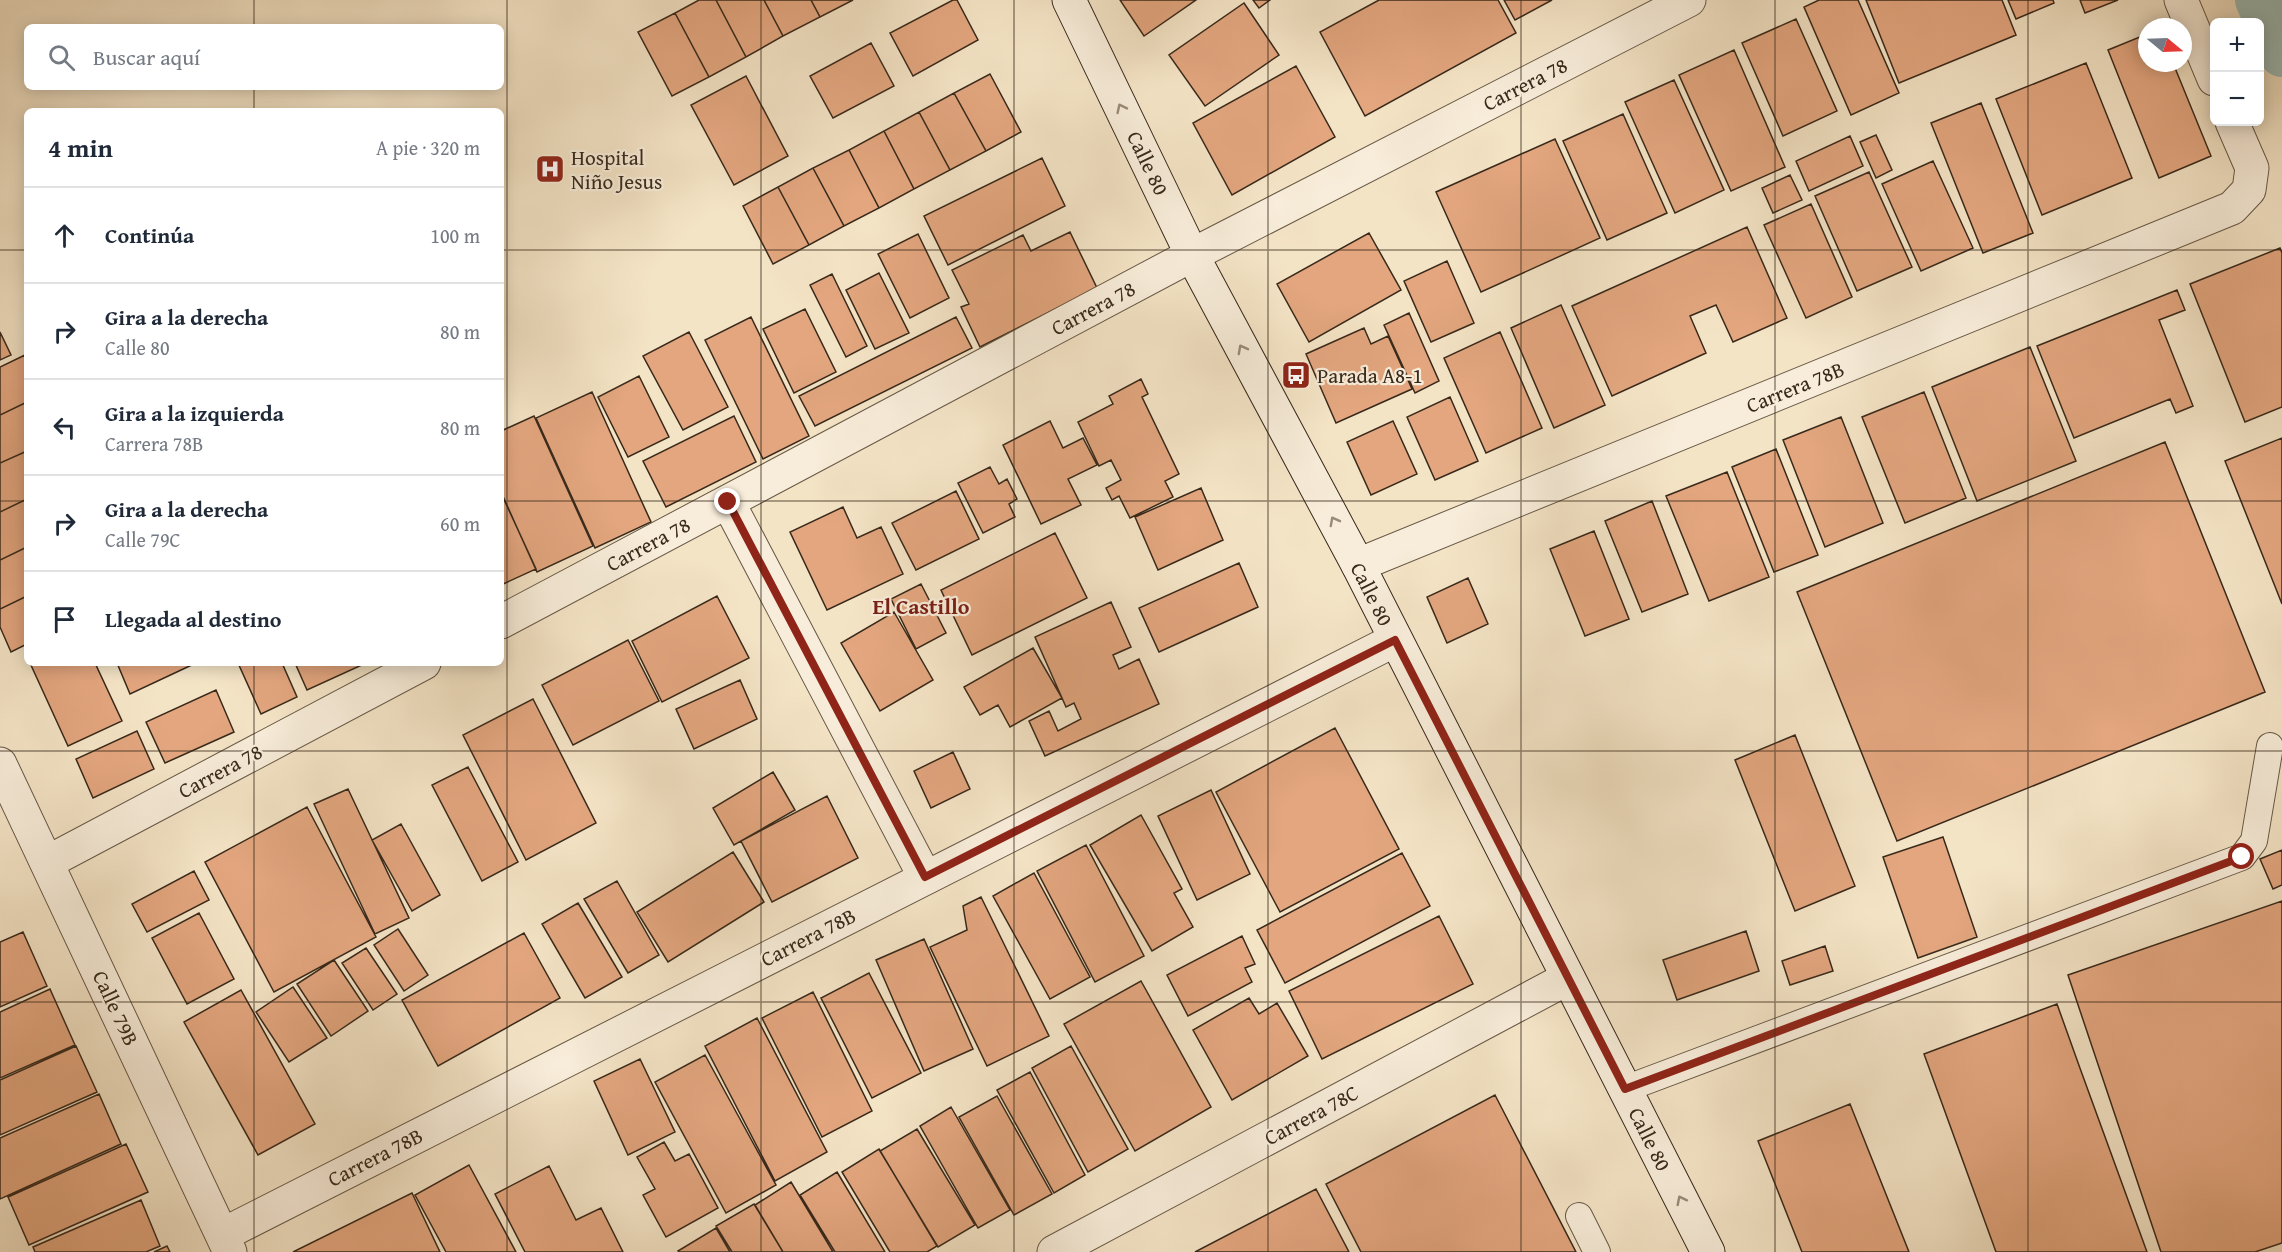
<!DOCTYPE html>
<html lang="es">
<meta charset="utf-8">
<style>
:root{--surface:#fff;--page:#f2f2f3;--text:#1f2937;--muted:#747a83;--line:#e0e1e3}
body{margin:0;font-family:"Gentium Book Plus",serif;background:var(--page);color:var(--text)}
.controls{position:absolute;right:18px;top:18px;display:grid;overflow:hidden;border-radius:9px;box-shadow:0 3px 15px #0003}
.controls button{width:54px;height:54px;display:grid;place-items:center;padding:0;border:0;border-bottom:2px solid var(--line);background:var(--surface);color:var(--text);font:30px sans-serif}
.compass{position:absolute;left:2138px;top:18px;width:54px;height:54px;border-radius:50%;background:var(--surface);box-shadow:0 3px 15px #0003;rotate:109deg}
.stop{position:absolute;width:18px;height:18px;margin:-14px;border:4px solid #8f2418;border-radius:50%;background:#fff}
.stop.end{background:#8f2418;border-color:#fff;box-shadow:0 2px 6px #0008}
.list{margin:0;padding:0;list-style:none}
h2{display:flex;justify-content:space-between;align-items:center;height:78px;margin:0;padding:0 24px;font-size:26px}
h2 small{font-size:20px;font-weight:400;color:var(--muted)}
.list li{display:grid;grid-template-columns:39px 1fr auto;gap:18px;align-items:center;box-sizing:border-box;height:96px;padding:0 24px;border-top:2px solid var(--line)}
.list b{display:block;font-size:22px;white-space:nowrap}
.list p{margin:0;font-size:20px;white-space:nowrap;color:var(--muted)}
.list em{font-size:20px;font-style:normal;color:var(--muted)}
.icon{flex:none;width:33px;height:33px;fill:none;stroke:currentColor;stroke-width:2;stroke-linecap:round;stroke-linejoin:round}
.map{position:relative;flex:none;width:2282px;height:1252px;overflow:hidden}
.search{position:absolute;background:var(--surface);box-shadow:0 3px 15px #0003;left:24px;top:24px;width:480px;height:66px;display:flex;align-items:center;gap:15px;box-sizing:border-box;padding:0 21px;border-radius:9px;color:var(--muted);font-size:22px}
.panel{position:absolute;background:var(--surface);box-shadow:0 3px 15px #0003;left:24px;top:108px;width:480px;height:558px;border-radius:9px}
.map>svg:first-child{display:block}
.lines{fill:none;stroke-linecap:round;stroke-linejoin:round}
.canal{stroke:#9cbeba;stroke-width:46}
.building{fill:#e3a67f;stroke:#38291b;stroke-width:1.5}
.lane-casing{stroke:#675846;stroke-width:28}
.street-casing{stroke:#675846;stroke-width:35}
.secondary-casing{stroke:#38291b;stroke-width:35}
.lane{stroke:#f8edda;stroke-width:26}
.street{stroke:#f8edda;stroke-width:33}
.secondary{stroke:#f8edda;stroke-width:33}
.oneway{stroke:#988b7a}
.route{stroke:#8f2418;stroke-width:8}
.grid{fill:none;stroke:#38291b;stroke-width:1.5;stroke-opacity:0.55}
.labels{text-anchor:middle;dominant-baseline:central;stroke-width:4.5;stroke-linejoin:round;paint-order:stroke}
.street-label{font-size:21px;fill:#38291b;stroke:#f8edda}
.poi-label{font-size:21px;fill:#38291b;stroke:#f8edda;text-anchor:start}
.neighbourhood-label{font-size:22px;font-weight:bold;fill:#7a1f14;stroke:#f8edda}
</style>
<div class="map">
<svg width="2282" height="1252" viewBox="0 0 2282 1252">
<rect width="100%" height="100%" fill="#f4e4c6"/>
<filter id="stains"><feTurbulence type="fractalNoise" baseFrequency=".00333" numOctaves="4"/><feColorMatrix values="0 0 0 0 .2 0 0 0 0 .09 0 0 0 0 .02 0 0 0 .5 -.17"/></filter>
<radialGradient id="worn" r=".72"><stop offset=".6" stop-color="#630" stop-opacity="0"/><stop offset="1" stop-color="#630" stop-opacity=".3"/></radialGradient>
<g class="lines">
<path class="canal" d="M 2258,0 L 2282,54"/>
</g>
<path class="building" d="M 699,0 L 716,0 L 746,57 L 709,77 L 675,13 Z
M 716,0 L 764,0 L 783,36 L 746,57 Z
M 764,0 L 811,0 L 820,17 L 783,36 Z
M 811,0 L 853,0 L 820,17 Z
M 953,0 L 957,0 L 978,40 L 913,76 L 890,33 Z
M 1120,0 L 1196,0 L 1144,36 Z
M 1253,0 L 1270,0 L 1259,8 Z
M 1379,0 L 1498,0 L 1516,33 L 1365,116 L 1320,32 Z
M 1504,0 L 1552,0 L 1515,20 Z
M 1819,0 L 1858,0 L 1899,93 L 1851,115 L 1804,7 Z
M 1866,0 L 2002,0 L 2016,35 L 1899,83 Z
M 2008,0 L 2053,0 L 2054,3 L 2016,19 Z
M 2080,0 L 2118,0 L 2085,13 Z
M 1244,3 L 1279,55 L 1205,106 L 1169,55 Z
M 675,13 L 709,77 L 672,96 L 638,32 Z
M 1796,19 L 1837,111 L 1783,136 L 1742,43 Z
M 2147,34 L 2147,63 L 2173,63 L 2211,156 L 2159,178 L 2108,50 Z
M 871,43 L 894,86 L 833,118 L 810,76 Z
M 1734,50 L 1785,167 L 1731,191 L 1679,75 Z
M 2086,63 L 2132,178 L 2042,215 L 1996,99 Z
M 1296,66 L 1335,137 L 1232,195 L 1193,123 Z
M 990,74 L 1021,132 L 986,151 L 954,93 Z
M 746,76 L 788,156 L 734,185 L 691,105 Z
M 1674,80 L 1724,190 L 1675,213 L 1625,102 Z
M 954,93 L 986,151 L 950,170 L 919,112 Z
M 1981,103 L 2033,233 L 1983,253 L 1931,123 Z
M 919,112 L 950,170 L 914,189 L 884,131 Z
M 1623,114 L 1667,213 L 1607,240 L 1563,141 Z
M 884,131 L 914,189 L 879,208 L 849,150 Z
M 1876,135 L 1892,170 L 1876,178 L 1860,142 Z
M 1850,136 L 1863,166 L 1809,191 L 1796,161 Z
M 1555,139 L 1600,238 L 1481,292 L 1436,192 Z
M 849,150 L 879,208 L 844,226 L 813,168 Z
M 1042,158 L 1065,206 L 948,265 L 924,216 Z
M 1933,161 L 1973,248 L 1921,271 L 1882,184 Z
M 813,168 L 844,226 L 809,245 L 778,187 Z
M 1869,172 L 1912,267 L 1857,291 L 1815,196 Z
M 1790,175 L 1802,200 L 1773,213 L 1762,188 Z
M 778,187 L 809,245 L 773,264 L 743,206 Z
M 1811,204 L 1852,297 L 1806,318 L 1764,225 Z
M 1747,227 L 1787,318 L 1733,342 L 1716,305 L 1690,316 L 1706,353 L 1612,396 L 1572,306 Z
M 1070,232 L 1097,288 L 980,347 L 961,307 L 969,304 L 952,270 L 1023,235 L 1031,251 Z
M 1369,233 L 1401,290 L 1309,342 L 1277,284 Z
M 918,234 L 949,298 L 910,318 L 878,254 Z
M 2280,248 L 2282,253 L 2282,407 L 2245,422 L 2190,284 Z
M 1447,261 L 1474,323 L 1431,342 L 1404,281 Z
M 879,273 L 909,333 L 875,349 L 846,290 Z
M 832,274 L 867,346 L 846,357 L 810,285 Z
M 2177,290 L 2185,310 L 2159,320 L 2193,406 L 2176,413 L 2170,399 L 2074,438 L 2037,346 Z
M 1561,305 L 1605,405 L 1554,428 L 1511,328 Z
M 805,309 L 836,372 L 794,393 L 763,329 Z
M 1409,313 L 1439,381 L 1415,393 L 1384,325 Z
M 751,317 L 809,436 L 763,459 L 705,340 Z
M 956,317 L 972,348 L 815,426 L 799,396 Z
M 1364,328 L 1371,344 L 1388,336 L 1412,389 L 1336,423 L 1306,354 Z
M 0,332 L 11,355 L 0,360 Z
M 689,332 L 728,407 L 683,430 L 643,356 Z
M 1500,332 L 1542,428 L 1486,453 L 1444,358 Z
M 2030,347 L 2076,461 L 1977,501 L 1932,387 Z
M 25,355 L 27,402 L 0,415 L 0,367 Z
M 639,376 L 669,437 L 628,457 L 598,397 Z
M 1141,379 L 1148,394 L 1142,397 L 1179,474 L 1165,481 L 1173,497 L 1130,518 L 1119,496 L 1112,500 L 1106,488 L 1121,480 L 1111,460 L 1099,466 L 1078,422 L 1113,404 L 1109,396 Z
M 592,392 L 651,522 L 595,548 L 536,418 Z
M 1924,392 L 1966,498 L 1905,523 L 1862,417 Z
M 1450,397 L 1478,461 L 1435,480 L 1407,417 Z
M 27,402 L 27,451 L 0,463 L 0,415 Z
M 534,416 L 593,546 L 537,572 L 501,492 L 501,431 Z
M 734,416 L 756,462 L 666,507 L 643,461 Z
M 1841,417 L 1883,523 L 1825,547 L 1783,440 Z
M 1050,421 L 1063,448 L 1083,438 L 1097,465 L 1068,479 L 1081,505 L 1041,524 L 1003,445 Z
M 1393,421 L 1417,474 L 1371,495 L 1347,442 Z
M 2282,438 L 2282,604 L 2225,461 Z
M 2165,442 L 2265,692 L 1897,841 L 1797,592 Z
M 1776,449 L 1818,555 L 1774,572 L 1732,467 Z
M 27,451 L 27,499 L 0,512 L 0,463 Z
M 990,467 L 999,484 L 1007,479 L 1017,499 L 1009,504 L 1015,517 L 983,533 L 958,483 Z
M 1727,472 L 1769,577 L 1709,601 L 1666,496 Z
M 1201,488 L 1223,540 L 1158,570 L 1135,517 Z
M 956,491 L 979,539 L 916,570 L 892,523 Z
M 501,493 L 536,569 L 501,585 Z
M 27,499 L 27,547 L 0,560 L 0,512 Z
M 1652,501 L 1688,594 L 1642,612 L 1605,521 Z
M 843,507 L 857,538 L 881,527 L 903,574 L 827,610 L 790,532 Z
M 1594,531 L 1629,619 L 1585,636 L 1550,549 Z
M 1055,533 L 1087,598 L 972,655 L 941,590 Z
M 27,547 L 27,596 L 0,609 L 0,560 Z
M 1239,563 L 1258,607 L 1159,652 L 1139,608 Z
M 1468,578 L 1488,624 L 1447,643 L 1427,597 Z
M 921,584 L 946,633 L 916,649 L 891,599 Z
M 27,596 L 27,644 L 11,652 L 0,627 L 0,609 Z
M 717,596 L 749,658 L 662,702 L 632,641 Z
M 1111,602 L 1131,647 L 1113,655 L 1119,669 L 1139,659 L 1159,704 L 1045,756 L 1029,721 L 1049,711 L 1058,731 L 1081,719 L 1074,703 L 1066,707 L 1035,637 Z
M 894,612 L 933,680 L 880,711 L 841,643 Z
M 628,640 L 659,701 L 573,745 L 542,685 Z
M 1033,648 L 1062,698 L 1010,727 L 998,705 L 980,715 L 964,687 Z
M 30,663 L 95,663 L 122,721 L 68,746 Z
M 117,663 L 196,663 L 130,694 Z
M 238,663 L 282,663 L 297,697 L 261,714 Z
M 295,663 L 363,663 L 364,664 L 307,690 Z
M 740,680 L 757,719 L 694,749 L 676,709 Z
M 216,690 L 234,732 L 165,763 L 146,722 Z
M 533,699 L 596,823 L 526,860 L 463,735 Z
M 1335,728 L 1399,849 L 1280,912 L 1216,792 Z
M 137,731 L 154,769 L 93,798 L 76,759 Z
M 1795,735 L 1855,886 L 1795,911 L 1735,760 Z
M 953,752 L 970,789 L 931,808 L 914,771 Z
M 468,767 L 518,862 L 482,881 L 432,785 Z
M 773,772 L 795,810 L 734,845 L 713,808 Z
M 348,789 L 409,918 L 375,934 L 314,804 Z
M 1211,790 L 1250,874 L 1197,900 L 1158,816 Z
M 827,796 L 858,858 L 772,902 L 741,841 Z
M 307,807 L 376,937 L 274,992 L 205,862 Z
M 1141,815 L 1182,889 L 1174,893 L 1193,927 L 1152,951 L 1090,845 Z
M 401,824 L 440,895 L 412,911 L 372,840 Z
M 1943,837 L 1977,937 L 1918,958 L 1883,857 Z
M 1086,845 L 1144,956 L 1095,982 L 1037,871 Z
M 2282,850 L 2282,885 L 2273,889 L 2260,859 Z
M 733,852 L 764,902 L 668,962 L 637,912 Z
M 1402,853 L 1430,906 L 1285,983 L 1257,930 Z
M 194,871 L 209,900 L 147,932 L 132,904 Z
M 1034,873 L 1090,977 L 1050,999 L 993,896 Z
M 617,881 L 659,955 L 628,973 L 584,899 Z
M 981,897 L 1049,1036 L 987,1066 L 930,947 L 967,930 L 963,906 Z
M 2282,901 L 2282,1243 L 2255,1252 L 2161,1252 L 2068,975 Z
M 578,903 L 622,977 L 585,998 L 542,924 Z
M 199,913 L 234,979 L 187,1004 L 152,938 Z
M 1439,916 L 1473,984 L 1322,1059 L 1289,991 Z
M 398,929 L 428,975 L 404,991 L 374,945 Z
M 1746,931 L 1759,971 L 1677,1000 L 1663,960 Z
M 23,932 L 47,986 L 0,1007 L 0,942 Z
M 524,933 L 560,998 L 438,1066 L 402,1000 Z
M 1242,936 L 1255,964 L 1245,968 L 1252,982 L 1188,1016 L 1167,975 Z
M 924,939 L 973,1049 L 924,1071 L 876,960 Z
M 1825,946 L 1833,971 L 1790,985 L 1782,961 Z
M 366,948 L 397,994 L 373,1010 L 342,963 Z
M 334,960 L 368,1011 L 331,1036 L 297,984 Z
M 869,973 L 921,1073 L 872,1098 L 821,998 Z
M 1141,981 L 1211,1107 L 1135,1151 L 1064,1024 Z
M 293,987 L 327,1038 L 289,1062 L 256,1012 Z
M 50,989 L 75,1045 L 0,1078 L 0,1012 Z
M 241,990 L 315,1124 L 258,1155 L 184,1022 Z
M 813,992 L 872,1111 L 822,1137 L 762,1018 Z
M 1249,998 L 1259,1014 L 1277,1003 L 1308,1056 L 1232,1100 L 1193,1030 Z
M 2057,1004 L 2081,1071 L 2147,1252 L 1996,1252 L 1924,1054 Z
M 757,1018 L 827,1152 L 775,1181 L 705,1046 Z
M 76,1046 L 97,1092 L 0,1135 L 0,1080 Z
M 1071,1046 L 1128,1149 L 1088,1172 L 1032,1068 Z
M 705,1055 L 776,1185 L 726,1213 L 655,1082 Z
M 640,1059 L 675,1132 L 628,1155 L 594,1081 Z
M 1030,1072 L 1085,1175 L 1054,1193 L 997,1090 Z
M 99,1094 L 121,1144 L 0,1199 L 0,1138 Z
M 1495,1095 L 1576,1252 L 1361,1252 L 1326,1184 Z
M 997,1096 L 1052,1194 L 1014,1215 L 959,1117 Z
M 1850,1104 L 1909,1252 L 1802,1252 L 1758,1141 Z
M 951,1107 L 1010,1210 L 978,1228 L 920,1126 Z
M 917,1129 L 975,1225 L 938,1247 L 880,1151 Z
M 664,1142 L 675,1161 L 689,1154 L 718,1208 L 666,1237 L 643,1195 L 655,1189 L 637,1157 Z
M 126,1144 L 148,1192 L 29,1245 L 8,1197 Z
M 879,1149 L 937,1246 L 927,1252 L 890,1252 L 842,1172 Z
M 469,1165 L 516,1252 L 446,1252 L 415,1195 Z
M 549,1166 L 576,1220 L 601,1208 L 623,1252 L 525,1252 L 495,1194 Z
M 837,1172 L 885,1252 L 835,1252 L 800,1195 Z
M 791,1182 L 833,1252 L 783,1252 L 755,1205 Z
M 1316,1189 L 1349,1252 L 1195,1252 Z
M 412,1193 L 440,1252 L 293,1252 Z
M 141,1200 L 160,1246 L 146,1252 L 35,1252 L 33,1247 Z
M 754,1204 L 783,1252 L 732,1252 L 716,1226 Z
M 716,1228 L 730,1252 L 679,1252 L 678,1251 Z
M 167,1246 L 170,1252 L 154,1252 Z"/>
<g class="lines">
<g class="lane-casing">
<path id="lane" d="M 1625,1089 L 2242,857 L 2254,841 L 2270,746
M 1579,1216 L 1597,1252"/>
</g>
<g class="street-casing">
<path id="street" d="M 2181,0 L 2214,79
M 728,502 L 925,877
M 1358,565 L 2232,208 L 2249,190 L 2252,168 L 2232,122
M 501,622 L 1192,255 L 1689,0
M 0,764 L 230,1252
M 48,862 L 424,663
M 222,1235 L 1395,640
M 1054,1252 L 1568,978"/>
</g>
<g class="secondary-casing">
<path id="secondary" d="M 1069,0 L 1192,255 L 1358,565 L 1708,1252"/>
</g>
<use href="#lane" class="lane"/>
<use href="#street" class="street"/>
<use href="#secondary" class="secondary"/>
</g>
<defs><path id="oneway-chevron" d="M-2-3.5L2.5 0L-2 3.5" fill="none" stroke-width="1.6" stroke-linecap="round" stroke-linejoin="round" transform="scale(1.5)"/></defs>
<g class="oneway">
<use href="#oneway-chevron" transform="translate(1121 108) rotate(-116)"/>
<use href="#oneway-chevron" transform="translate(1242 349) rotate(-118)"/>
<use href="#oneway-chevron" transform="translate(1334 521) rotate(-118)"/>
<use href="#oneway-chevron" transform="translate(1681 1200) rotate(-117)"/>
</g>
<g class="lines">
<path class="route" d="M 728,502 L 925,877 L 1395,640 L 1625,1089 L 2242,857"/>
</g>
<path class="grid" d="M 254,0 L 254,27M 507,0 L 507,1252M 761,0 L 761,1252M 1014,0 L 1014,1252M 1268,0 L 1268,1252M 1521,0 L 1521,1252M 1775,0 L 1775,1252M 2028,0 L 2028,1252M 254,87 L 254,111M 0,250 L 27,250M 501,250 L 2282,250M 0,501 L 27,501M 501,501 L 2282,501M 254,663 L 254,1252M 0,751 L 2282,751M 0,1002 L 2282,1002"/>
<defs>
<g id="hospital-square" transform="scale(1.5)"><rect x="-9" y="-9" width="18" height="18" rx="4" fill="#8f2418" stroke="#f8edda"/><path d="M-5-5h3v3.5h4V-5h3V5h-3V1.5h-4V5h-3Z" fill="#fff"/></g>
<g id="bus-square" transform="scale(1.5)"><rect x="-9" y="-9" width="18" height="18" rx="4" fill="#8f2418" stroke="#f8edda"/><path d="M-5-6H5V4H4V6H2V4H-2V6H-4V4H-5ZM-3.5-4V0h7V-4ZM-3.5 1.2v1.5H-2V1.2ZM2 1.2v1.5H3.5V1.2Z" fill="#fff"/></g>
</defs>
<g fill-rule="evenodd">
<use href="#hospital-square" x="550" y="169"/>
<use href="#bus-square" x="1296" y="375"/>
</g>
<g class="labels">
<g class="street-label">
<text transform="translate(1525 84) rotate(-27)">Carrera 78</text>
<text transform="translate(1148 163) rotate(64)">Calle 80</text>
<text transform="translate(1093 308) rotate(-28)">Carrera 78</text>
<text transform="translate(1795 387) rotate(-22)">Carrera 78B</text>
<text transform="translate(648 544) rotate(-28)">Carrera 78</text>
<text transform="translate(1372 594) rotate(63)">Calle 80</text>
<text transform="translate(220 771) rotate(-28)">Carrera 78</text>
<text transform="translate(808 937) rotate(-27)">Carrera 78B</text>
<text transform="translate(116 1008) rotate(65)">Calle 79B</text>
<text transform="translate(1311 1115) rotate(-28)">Carrera 78C</text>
<text transform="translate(1650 1139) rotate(63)">Calle 80</text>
<text transform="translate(375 1157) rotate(-27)">Carrera 78B</text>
</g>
<g class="poi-label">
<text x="571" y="157">Hospital<tspan x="571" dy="24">Niño Jesus</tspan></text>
<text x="1317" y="375">Parada A8-1</text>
</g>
<g class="neighbourhood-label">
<text x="921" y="606">El Castillo</text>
</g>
</g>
<rect width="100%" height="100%" filter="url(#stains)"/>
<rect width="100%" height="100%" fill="url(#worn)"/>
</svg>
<div class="controls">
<button>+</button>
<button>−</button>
</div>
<svg class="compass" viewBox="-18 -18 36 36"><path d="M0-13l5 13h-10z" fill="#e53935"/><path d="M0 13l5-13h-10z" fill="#747a83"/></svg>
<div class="stop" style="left:2242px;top:857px"></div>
<div class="stop end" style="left:728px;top:502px"></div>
<div class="search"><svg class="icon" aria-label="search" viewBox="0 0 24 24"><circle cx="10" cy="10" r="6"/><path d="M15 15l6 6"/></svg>Buscar aquí</div>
<section class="panel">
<h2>4 min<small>A pie · 320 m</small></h2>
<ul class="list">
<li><svg class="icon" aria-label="ahead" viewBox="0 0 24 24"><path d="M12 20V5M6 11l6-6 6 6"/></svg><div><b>Continúa</b></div><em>100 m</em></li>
<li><svg class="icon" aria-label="right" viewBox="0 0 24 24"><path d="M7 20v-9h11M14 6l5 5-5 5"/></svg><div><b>Gira a la derecha</b><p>Calle 80</p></div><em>80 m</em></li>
<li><svg class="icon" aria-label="left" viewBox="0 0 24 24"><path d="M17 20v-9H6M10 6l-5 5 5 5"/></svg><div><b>Gira a la izquierda</b><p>Carrera 78B</p></div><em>80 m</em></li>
<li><svg class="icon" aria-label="right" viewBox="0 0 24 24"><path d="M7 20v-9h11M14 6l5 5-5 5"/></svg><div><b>Gira a la derecha</b><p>Calle 79C</p></div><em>60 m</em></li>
<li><svg class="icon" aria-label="arrive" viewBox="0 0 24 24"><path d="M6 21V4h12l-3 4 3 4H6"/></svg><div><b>Llegada al destino</b></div></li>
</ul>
</section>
</div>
